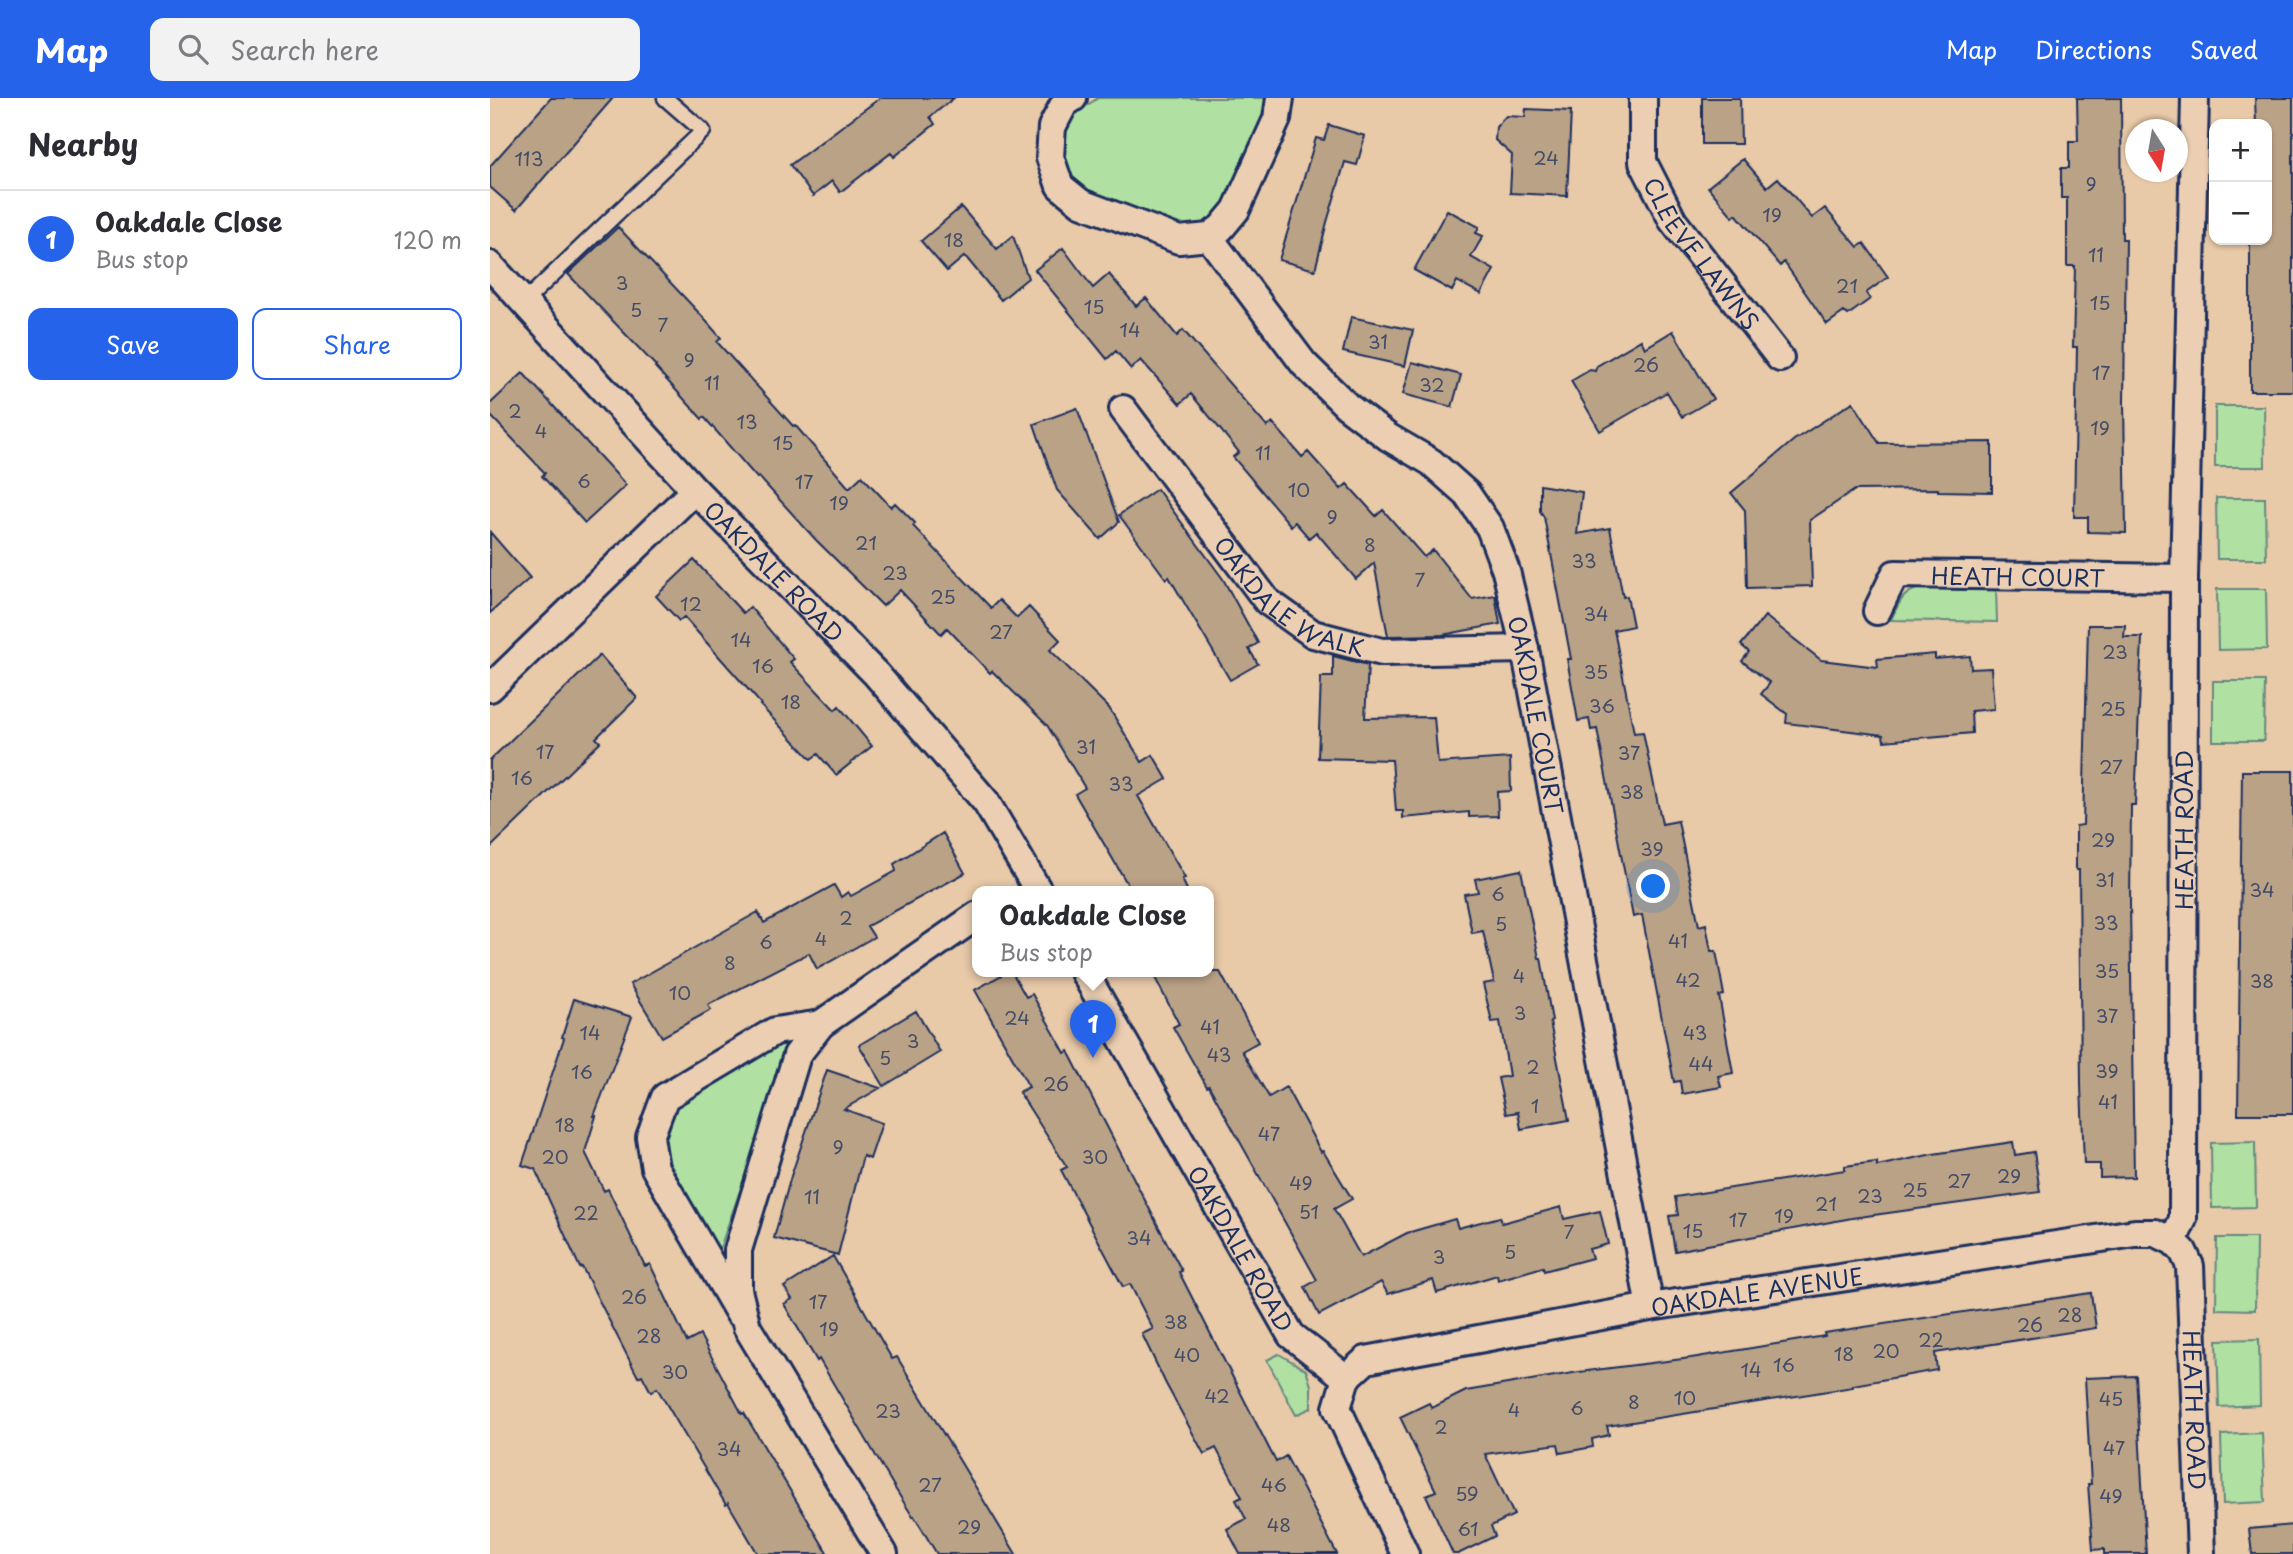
<!DOCTYPE html>
<meta charset="utf-8">
<style>
:root{--surface:#fff;--page:#f2f2f3;--text:#2b2b33;--muted:#7c7c81;--line:#e1e1e2;--accent:#2563eb}
body{margin:0;font-family:"Playpen Sans",sans-serif;background:var(--page);color:var(--text)}
.controls{position:absolute;right:21px;top:21px;display:grid;overflow:hidden;border-radius:14px;box-shadow:0 2px 5px #0004}
.controls button{width:63px;height:63px;display:grid;place-items:center;padding:0;border:0;border-bottom:2px solid var(--line);background:var(--surface);color:var(--text);font:35px sans-serif}
.compass{position:absolute;left:1635px;top:21px;width:63px;height:63px;border-radius:50%;background:var(--surface);box-shadow:0 2px 5px #0004;rotate:169deg}
.you{position:absolute;left:1164px;top:789px;width:24px;height:24px;margin:-18px;border:5px solid #fff;border-radius:50%;background:#1a73e8;box-shadow:0 0 0 10px #1a73e833}
.badge{display:grid;place-items:center;width:46px;height:46px;border-radius:50%;background:var(--accent);color:#fff;font-size:23px;font-weight:700}
.pin{position:absolute;translate:-50% -58px;filter:drop-shadow(0 2px 4px #0008)}
.pin::after{content:'';position:absolute;top:37px;width:24px;height:21px;background:inherit;clip-path:polygon(0 0,100% 0,50% 100%)}
.popup{position:absolute;left:482px;top:788px;width:242px;height:91px;box-sizing:border-box;display:grid;place-content:center;border-radius:14px;background:var(--surface);filter:drop-shadow(0 2px 5px #0005);font-size:23px;white-space:nowrap;color:var(--muted)}
.popup b{font-size:26px;color:var(--text)}
.popup::after{content:'';position:absolute;left:50%;top:100%;margin-left:-14px;border:14px solid transparent;border-top-color:var(--surface)}
.list{margin:0;padding:0;list-style:none}
h2{display:flex;justify-content:space-between;align-items:center;height:91px;margin:0;padding:0 28px;font-size:30px}
h2 small{font-size:23px;font-weight:400;color:var(--muted)}
.list li{display:grid;grid-template-columns:46px 1fr auto;gap:21px;align-items:center;box-sizing:border-box;height:98px;padding:0 28px;border-top:2px solid var(--line)}
.list b{display:block;font-size:26px;white-space:nowrap}
.list p{margin:0;font-size:23px;white-space:nowrap;color:var(--muted)}
.list em{font-size:23px;font-style:normal;color:var(--muted)}
.actions{display:flex;gap:14px;padding:21px 28px}
.actions a{flex:1;padding:16px 0;border:2px solid var(--accent);border-radius:14px;text-align:center;font-size:24px;color:var(--accent)}
.actions .main{background:var(--accent);color:#fff}
.icon{flex:none;width:38px;height:38px;fill:none;stroke:currentColor;stroke-width:2;stroke-linecap:round;stroke-linejoin:round}
.map{position:relative;flex:none;width:1803px;height:1456px;overflow:hidden}
header{display:flex;align-items:center;gap:42px;box-sizing:border-box;height:98px;padding:0 35px;background:var(--accent);color:#fff}
header strong{font-size:33px}
nav{display:flex;gap:38px;margin-inline-start:auto;font-size:24px}
.search{width:490px;height:63px;background:var(--page);display:flex;align-items:center;gap:18px;box-sizing:border-box;padding:0 24px;border-radius:14px;color:var(--muted);font-size:26px}
main{display:flex}
aside{flex:1;background:var(--surface)}
.map>svg:first-child{display:block}
.green{fill:#b0e1a2;stroke:#668880;stroke-width:2}
.building{fill:#baa286;stroke:#1b2f5e;stroke-width:2}
.lines{fill:none;stroke-linecap:round;stroke-linejoin:round}
.lane-casing{stroke:#1b2f5e;stroke-width:19}
.street-casing{stroke:#1b2f5e;stroke-width:32}
.lane{stroke:#eccfb3;stroke-width:14}
.street{stroke:#eccfb3;stroke-width:26}
.labels{text-anchor:middle;dominant-baseline:central;stroke-width:5;stroke-linejoin:round;paint-order:stroke}
.number-label{font-size:19px;fill:#434c68}
.street-label{font-size:23px;fill:#1b2f5e;stroke:#eccfb3}
</style>
<header>
<strong>Map</strong>
<div class="search"><svg class="icon" aria-label="search" viewBox="0 0 24 24"><circle cx="10" cy="10" r="6"/><path d="M15 15l6 6"/></svg>Search here</div>
<nav><a>Map</a><a>Directions</a><a>Saved</a></nav>
</header>
<main>
<aside>
<h2>Nearby<small></small></h2>
<ul class="list">
<li><span class="badge">1</span><div><b>Oakdale Close</b><p>Bus stop</p></div><em>120 m</em></li>
</ul>
<div class="actions"><a class="main">Save</a><a>Share</a></div>
</aside>
<div class="map">
<svg width="1803" height="1456" viewBox="0 0 1803 1456">
<rect width="100%" height="100%" fill="#e8c9a8"/>
<filter id="ink" filterUnits="userSpaceOnUse"><feTurbulence type="fractalNoise" baseFrequency=".0143" numOctaves="2"/><feDisplacementMap in="SourceGraphic" scale="14" xChannelSelector="R" yChannelSelector="G"/><feConvolveMatrix kernelMatrix="1 2 1 2 8 2 1 2 1" color-interpolation-filters="sRGB"/></filter>
<g filter="url(#ink)">
<path class="green" d="M 608,0 L 776,0 L 773,17 L 734,105 L 722,120 L 714,126 L 691,129 L 598,92 L 582,79 L 574,57 L 575,32 L 584,16 Z
M 1725,308 L 1774,308 L 1775,369 L 1725,369 Z
M 1726,400 L 1775,400 L 1776,461 L 1727,461 Z
M 1436,488 L 1506,491 L 1507,524 L 1401,522 C 1411,500 1413,494 1436,488 Z
M 1727,491 L 1776,491 L 1777,551 L 1728,552 Z
M 1723,583 L 1775,583 L 1774,643 L 1723,643 Z
M 290,942 L 297,947 L 298,955 L 231,1147 L 227,1153 L 172,1056 L 188,1001 Z
M 1765,1044 L 1766,1109 L 1722,1110 L 1721,1045 Z
M 1727,1140 L 1766,1140 L 1765,1212 L 1726,1211 Z
M 1769,1241 L 1770,1307 L 1729,1309 L 1727,1242 Z
M 789,1256 L 816,1272 L 821,1288 L 821,1310 L 806,1317 L 777,1262 Z
M 1772,1335 L 1775,1404 L 1733,1406 L 1731,1337 Z"/>
<path class="building" d="M 61,0 L 123,0 L 26,112 L 0,89 L 0,68 Z
M 390,0 L 464,0 L 440,19 L 445,26 L 404,59 L 401,55 L 350,94 L 342,83 L 323,98 L 300,67 Z
M 1212,0 L 1250,0 L 1251,46 L 1212,46 Z
M 1587,0 L 1631,0 L 1632,141 L 1636,141 L 1634,304 L 1636,435 L 1598,434 L 1598,419 L 1584,419 L 1587,249 L 1583,249 L 1585,168 L 1577,168 L 1577,100 L 1571,100 L 1571,70 L 1579,70 L 1579,43 L 1588,43 Z
M 1765,0 L 1803,0 L 1803,293 L 1760,293 L 1760,142 L 1777,142 L 1777,26 L 1766,26 Z
M 1036,11 L 1081,13 L 1077,98 L 1020,95 L 1022,57 L 1005,42 L 1006,29 L 1016,18 L 1035,19 Z
M 839,27 L 875,38 L 867,67 L 855,64 L 837,124 L 825,172 L 789,162 L 826,40 L 834,42 Z
M 1253,61 L 1277,89 L 1288,80 L 1322,120 L 1335,110 L 1368,149 L 1374,145 L 1398,179 L 1376,195 L 1380,201 L 1358,217 L 1354,214 L 1337,226 L 1294,164 L 1290,168 L 1246,116 L 1243,119 L 1218,89 Z
M 471,109 L 507,151 L 523,138 L 538,180 L 511,202 L 475,158 L 457,173 L 431,143 Z
M 957,112 L 989,129 L 986,135 L 993,138 L 981,159 L 1004,172 L 991,196 L 967,183 L 962,193 L 924,172 Z
M 128,129 L 210,216 L 231,240 L 227,244 L 303,328 L 305,327 L 359,390 L 372,378 L 401,409 L 405,405 L 425,425 L 423,428 L 501,510 L 509,502 L 527,520 L 539,509 L 570,542 L 560,552 L 619,610 L 652,664 L 663,657 L 677,681 L 648,698 L 695,780 L 692,781 L 698,794 L 642,794 L 585,696 L 595,690 L 557,627 L 502,573 L 500,575 L 457,530 L 451,536 L 410,492 L 393,508 L 326,442 L 269,379 L 267,380 L 214,319 L 212,321 L 165,269 L 166,268 L 78,176 Z
M 573,150 L 603,190 L 619,176 L 646,208 L 656,200 L 687,238 L 693,232 L 777,329 L 783,325 L 812,359 L 818,354 L 851,391 L 857,386 L 886,418 L 893,412 L 934,459 L 943,452 L 982,501 L 1005,497 L 1010,526 L 952,537 L 898,538 L 884,465 L 866,481 L 826,434 L 819,440 L 805,424 L 801,428 L 743,359 L 749,354 L 701,296 L 690,306 L 651,262 L 641,271 L 626,253 L 617,261 L 545,172 Z
M 861,219 L 923,232 L 915,268 L 853,254 Z
M 1183,233 L 1223,301 L 1192,319 L 1177,294 L 1110,333 L 1081,283 L 1100,272 L 1105,273 L 1107,268 L 1151,242 L 1155,250 Z
M 922,264 L 971,277 L 962,309 L 913,296 Z
M 33,275 L 136,387 L 95,425 L 52,378 L 55,375 L 0,317 L 0,306 Z
M 1363,304 L 1389,345 L 1502,344 L 1502,394 L 1448,393 L 1448,391 L 1365,392 L 1320,422 L 1322,488 L 1257,490 L 1255,412 L 1241,395 L 1304,342 Z
M 587,310 L 629,424 L 610,441 L 567,392 L 544,326 Z
M 1050,387 L 1092,394 L 1087,436 L 1120,430 L 1133,499 L 1137,498 L 1143,528 L 1124,532 L 1144,635 L 1153,634 L 1172,726 L 1188,723 L 1209,828 L 1216,826 L 1221,853 L 1226,853 L 1234,897 L 1229,898 L 1243,975 L 1228,978 L 1231,989 L 1192,996 L 1190,983 L 1184,984 L 1152,817 L 1143,819 L 1107,631 L 1101,632 L 1099,621 L 1088,623 L 1077,561 L 1081,561 L 1054,419 L 1050,413 Z
M 667,391 L 733,481 L 768,545 L 759,551 L 768,566 L 740,582 L 679,479 L 676,481 L 629,417 Z
M 0,434 L 40,480 L 0,515 Z
M 204,462 L 253,515 L 260,509 L 304,561 L 300,564 L 345,612 L 349,608 L 382,648 L 346,677 L 328,656 L 321,661 L 270,607 L 271,606 L 194,519 L 189,523 L 166,498 Z
M 1275,518 L 1331,562 L 1388,569 L 1387,561 L 1445,556 L 1445,561 L 1480,558 L 1481,571 L 1501,570 L 1504,611 L 1481,613 L 1482,635 L 1394,643 L 1393,637 L 1296,625 L 1297,616 L 1271,596 L 1280,585 L 1252,563 L 1259,554 L 1251,547 Z
M 1598,527 L 1635,527 L 1634,539 L 1652,539 L 1645,707 L 1641,707 L 1640,805 L 1644,1079 L 1610,1080 L 1610,1066 L 1594,1066 L 1591,987 L 1589,772 L 1586,772 L 1586,728 L 1593,727 Z
M 110,557 L 147,600 L 106,640 L 110,644 L 0,750 L 0,662 Z
M 843,558 L 878,567 L 875,620 L 944,619 L 948,665 L 1020,660 L 1021,693 L 1007,694 L 1008,718 L 979,719 L 979,714 L 913,720 L 913,713 L 906,713 L 902,662 L 828,660 L 831,579 L 843,579 Z
M 1752,673 L 1803,673 L 1803,1016 L 1748,1016 Z
M 453,735 L 475,775 L 377,828 L 384,839 L 327,871 L 319,855 L 218,907 L 221,912 L 172,939 L 140,886 L 268,814 L 274,825 L 344,787 L 351,799 L 358,794 L 361,798 L 406,773 L 404,766 Z
M 1031,772 L 1049,860 L 1051,860 L 1062,923 L 1060,924 L 1079,1022 L 1031,1031 L 1028,1014 L 1016,1016 L 1008,980 L 1019,978 L 1010,923 L 1002,924 L 993,886 L 1004,884 L 993,833 L 982,835 L 974,796 L 988,794 L 985,781 Z
M 517,874 L 522,874 L 536,899 L 542,896 L 575,955 L 578,953 L 677,1145 L 692,1173 L 689,1174 L 786,1364 L 796,1358 L 847,1456 L 750,1456 L 737,1431 L 756,1421 L 746,1402 L 752,1399 L 726,1350 L 714,1356 L 676,1286 L 652,1236 L 663,1231 L 640,1186 L 633,1189 L 571,1072 L 577,1069 L 529,994 L 539,989 L 485,892 Z
M 662,874 L 730,874 L 768,944 L 752,953 L 779,999 L 796,989 L 831,1054 L 833,1053 L 862,1101 L 844,1111 L 871,1159 L 917,1135 L 965,1121 L 968,1130 L 1010,1119 L 1012,1125 L 1071,1109 L 1074,1121 L 1110,1113 L 1118,1146 L 1099,1151 L 1102,1160 L 1054,1173 L 1053,1169 L 1008,1182 L 1007,1177 L 947,1195 L 943,1182 L 898,1196 L 891,1184 L 829,1217 L 815,1189 L 827,1182 L 719,988 L 717,989 L 683,929 L 689,926 Z
M 84,901 L 142,919 L 104,1018 L 106,1018 L 95,1054 L 114,1093 L 118,1091 L 155,1168 L 160,1166 L 197,1244 L 210,1237 L 252,1316 L 254,1315 L 338,1456 L 268,1456 L 238,1405 L 236,1407 L 167,1290 L 161,1294 L 152,1277 L 148,1279 L 92,1169 L 90,1170 L 45,1071 L 32,1067 L 74,940 L 72,939 Z
M 426,913 L 450,954 L 394,988 L 369,947 Z
M 337,972 L 390,990 L 354,1011 L 392,1025 L 380,1061 L 373,1058 L 348,1157 L 284,1140 L 301,1078 Z
M 1523,1044 L 1525,1057 L 1544,1054 L 1550,1094 L 1362,1120 L 1185,1153 L 1179,1118 L 1188,1117 L 1185,1099 L 1355,1072 L 1355,1068 L 1387,1064 L 1387,1068 L 1443,1056 Z
M 343,1158 L 402,1261 L 407,1259 L 526,1456 L 447,1456 L 424,1418 L 423,1419 L 406,1392 L 329,1261 L 327,1263 L 294,1206 L 302,1201 L 294,1189 Z
M 1601,1195 L 1606,1230 L 1445,1255 L 1447,1272 L 1363,1287 L 1363,1289 L 1117,1328 L 1119,1337 L 1102,1341 L 1103,1349 L 1070,1355 L 1068,1346 L 995,1356 L 1024,1417 L 1001,1428 L 1005,1438 L 968,1456 L 963,1456 L 936,1397 L 946,1393 L 910,1319 L 939,1305 L 942,1310 L 976,1293 L 1089,1274 L 1201,1260 L 1335,1238 L 1334,1235 Z
M 1646,1278 L 1656,1456 L 1614,1456 L 1614,1451 L 1603,1452 L 1598,1386 L 1601,1386 L 1595,1280 Z
M 1803,1427 L 1803,1456 L 1762,1456 L 1759,1431 Z"/>
<g class="lines">
<g class="lane-casing">
<path id="lane" d="M 34,204 L 213,33 L 175,0"/>
</g>
<g class="street-casing">
<g id="street">
<path d="M 583,0 L 574,6 L 562,29 L 560,59 L 570,88 L 591,105 L 689,142 L 719,139 L 731,130 L 746,112 L 787,21 L 790,0"/>
<path id="s1" d="M 1153,0 L 1153,64 L 1183,123 L 1290,260"/>
<path id="s2" d="M 1705,0 L 1694,480 L 1693,1121 L 1683,1143 L 1693,1153 L 1700,1168 L 1711,1456"/>
<path id="s3" d="M 719,139 L 814,266 L 857,308 L 898,339 L 941,364 L 977,396 L 1000,430 L 1016,473 L 1035,551 L 1160,1209"/>
<path id="s4" d="M 0,167 L 205,392 L 386,576 L 496,704 L 549,794"/>
<path id="s5" d="M 633,311 L 777,503 L 823,536 L 892,554 L 1035,551"/>
<path id="s6" d="M 1387,513 L 1405,476 L 1694,480"/>
<path d="M 0,590 L 205,392"/>
<path id="s7" d="M 594,874 L 801,1237 L 856,1280"/>
<path d="M 249,1215 L 165,1070 L 160,1039 L 175,999 L 285,933 L 331,926"/>
<path id="s8" d="M 856,1280 L 876,1262 L 1160,1209 L 1645,1135 L 1666,1135 L 1683,1143"/>
<path d="M 856,1280 L 847,1310 L 915,1456"/>
<path d="M 394,1456 L 257,1229 L 248,1192 L 248,1152 L 307,957 L 331,926 L 488,817"/>
</g>
</g>
<use href="#lane" class="lane"/>
<use href="#street" class="street"/>
</g>
</g>
<g class="labels">
<g class="number-label">
<text x="1056" y="59">24</text>
<text x="39" y="60">113</text>
<text x="1601" y="85">9</text>
<text x="1282" y="116">19</text>
<text x="464" y="141">18</text>
<text x="1606" y="156">11</text>
<text x="132" y="184">3</text>
<text x="1357" y="187">21</text>
<text x="1610" y="204">15</text>
<text x="604" y="208">15</text>
<text x="146" y="211">5</text>
<text x="173" y="226">7</text>
<text x="640" y="231">14</text>
<text x="888" y="243">31</text>
<text x="199" y="261">9</text>
<text x="1156" y="266">26</text>
<text x="1611" y="274">17</text>
<text x="222" y="284">11</text>
<text x="942" y="286">32</text>
<text x="25" y="312">2</text>
<text x="257" y="323">13</text>
<text x="1610" y="329">19</text>
<text x="51" y="332">4</text>
<text x="293" y="344">15</text>
<text x="773" y="354">11</text>
<text x="94" y="382">6</text>
<text x="314" y="383">17</text>
<text x="809" y="391">10</text>
<text x="349" y="404">19</text>
<text x="842" y="418">9</text>
<text x="376" y="444">21</text>
<text x="880" y="446">8</text>
<text x="1094" y="462">33</text>
<text x="405" y="474">23</text>
<text x="930" y="481">7</text>
<text x="453" y="498">25</text>
<text x="201" y="505">12</text>
<text x="1106" y="515">34</text>
<text x="511" y="533">27</text>
<text x="251" y="541">14</text>
<text x="1625" y="553">23</text>
<text x="273" y="567">16</text>
<text x="1106" y="573">35</text>
<text x="301" y="603">18</text>
<text x="1112" y="607">36</text>
<text x="1623" y="610">25</text>
<text x="596" y="648">31</text>
<text x="55" y="653">17</text>
<text x="1139" y="654">37</text>
<text x="1621" y="668">27</text>
<text x="32" y="679">16</text>
<text x="631" y="685">33</text>
<text x="1142" y="693">38</text>
<text x="1613" y="741">29</text>
<text x="1162" y="750">39</text>
<text x="1615" y="781">31</text>
<text x="1772" y="791">34</text>
<text x="1008" y="795">6</text>
<text x="356" y="819">2</text>
<text x="1616" y="824">33</text>
<text x="1011" y="825">5</text>
<text x="331" y="840">4</text>
<text x="1188" y="842">41</text>
<text x="276" y="843">6</text>
<text x="240" y="864">8</text>
<text x="1617" y="872">35</text>
<text x="1029" y="877">4</text>
<text x="1198" y="881">42</text>
<text x="1772" y="882">38</text>
<text x="190" y="894">10</text>
<text x="1030" y="914">3</text>
<text x="1617" y="917">37</text>
<text x="527" y="919">24</text>
<text x="720" y="928">41</text>
<text x="100" y="934">14</text>
<text x="1205" y="934">43</text>
<text x="423" y="942">3</text>
<text x="729" y="956">43</text>
<text x="395" y="959">5</text>
<text x="1211" y="965">44</text>
<text x="1043" y="968">2</text>
<text x="1617" y="972">39</text>
<text x="92" y="973">16</text>
<text x="566" y="985">26</text>
<text x="1618" y="1003">41</text>
<text x="1045" y="1007">1</text>
<text x="75" y="1026">18</text>
<text x="779" y="1035">47</text>
<text x="348" y="1048">9</text>
<text x="65" y="1058">20</text>
<text x="605" y="1058">30</text>
<text x="1519" y="1077">29</text>
<text x="1469" y="1082">27</text>
<text x="811" y="1084">49</text>
<text x="1425" y="1091">25</text>
<text x="1380" y="1097">23</text>
<text x="322" y="1098">11</text>
<text x="1336" y="1105">21</text>
<text x="819" y="1113">51</text>
<text x="96" y="1114">22</text>
<text x="1294" y="1117">19</text>
<text x="1248" y="1121">17</text>
<text x="1203" y="1132">15</text>
<text x="1079" y="1133">7</text>
<text x="649" y="1139">34</text>
<text x="1020" y="1153">5</text>
<text x="949" y="1158">3</text>
<text x="144" y="1198">26</text>
<text x="328" y="1203">17</text>
<text x="1580" y="1216">28</text>
<text x="686" y="1223">38</text>
<text x="1540" y="1226">26</text>
<text x="339" y="1230">19</text>
<text x="159" y="1237">28</text>
<text x="1441" y="1241">22</text>
<text x="1396" y="1252">20</text>
<text x="1354" y="1255">18</text>
<text x="697" y="1256">40</text>
<text x="1294" y="1266">16</text>
<text x="1261" y="1271">14</text>
<text x="185" y="1273">30</text>
<text x="727" y="1297">42</text>
<text x="1195" y="1299">10</text>
<text x="1621" y="1300">45</text>
<text x="1144" y="1303">8</text>
<text x="1087" y="1309">6</text>
<text x="1024" y="1311">4</text>
<text x="398" y="1312">23</text>
<text x="951" y="1328">2</text>
<text x="1624" y="1349">47</text>
<text x="239" y="1350">34</text>
<text x="440" y="1386">27</text>
<text x="784" y="1386">46</text>
<text x="977" y="1395">59</text>
<text x="1621" y="1397">49</text>
<text x="789" y="1426">48</text>
<text x="479" y="1428">29</text>
<text x="978" y="1430">61</text>
</g>
<g class="street-label">
<text stroke="none"><textPath href="#s1" startOffset="173">CLEEVE LAWNS</textPath></text>
<text stroke="none"><textPath href="#s4" startOffset="418">OAKDALE ROAD</textPath></text>
<text stroke="none"><textPath href="#s6" startOffset="164">HEATH COURT</textPath></text>
<text stroke="none"><textPath href="#s5" startOffset="256">OAKDALE WALK</textPath></text>
<text stroke="none"><textPath href="#s3" startOffset="602">OAKDALE COURT</textPath></text>
<text transform="translate(1693 732) rotate(-90)">HEATH ROAD</text>
<text stroke="none"><textPath href="#s7" startOffset="318">OAKDALE ROAD</textPath></text>
<text stroke="none"><textPath href="#s8" startOffset="424">OAKDALE AVENUE</textPath></text>
<text stroke="none"><textPath href="#s2" startOffset="1320">HEATH ROAD</textPath></text>
</g>
</g>
</svg>
<div class="controls">
<button>+</button>
<button>−</button>
</div>
<svg class="compass" viewBox="-18 -18 36 36"><path d="M0-13l5 13h-10z" fill="#e53935"/><path d="M0 13l5-13h-10z" fill="#7c7c81"/></svg>
<div class="you"></div>
<div class="pin badge" style="left:603px;top:960px">1</div>
<div class="popup"><b>Oakdale Close</b>Bus stop</div>
</div>
</main>
